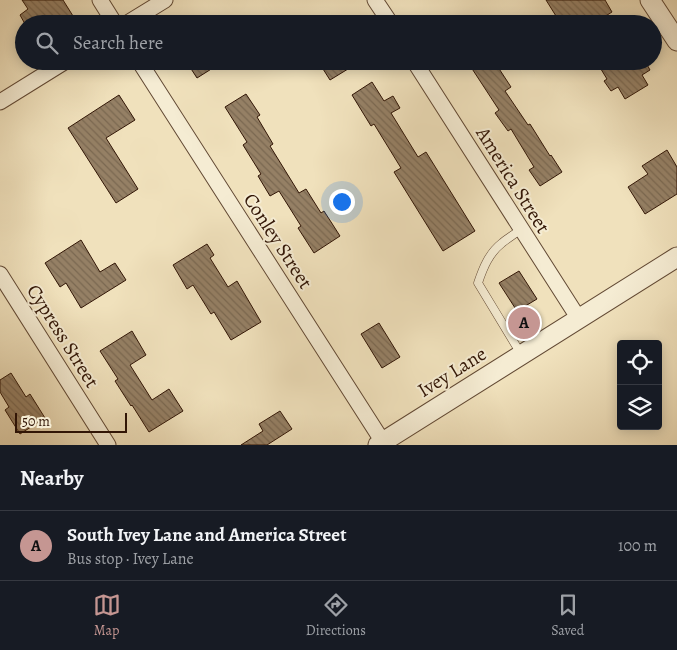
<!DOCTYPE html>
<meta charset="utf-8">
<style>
:root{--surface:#171b24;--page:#242831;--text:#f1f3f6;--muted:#9ea1a6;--line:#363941;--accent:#c59692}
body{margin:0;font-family:Alegreya,serif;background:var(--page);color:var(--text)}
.controls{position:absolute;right:15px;bottom:15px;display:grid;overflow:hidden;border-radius:5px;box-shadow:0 2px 12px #0003}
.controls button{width:45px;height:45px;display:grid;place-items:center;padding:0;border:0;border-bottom:1px solid var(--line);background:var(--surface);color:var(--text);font:25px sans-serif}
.scale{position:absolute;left:15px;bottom:12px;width:112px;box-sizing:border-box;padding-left:5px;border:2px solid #321606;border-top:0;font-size:14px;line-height:18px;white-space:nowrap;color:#321606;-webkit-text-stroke:4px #f5ecd3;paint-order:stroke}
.you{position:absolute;left:341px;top:201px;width:18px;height:18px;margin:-12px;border:4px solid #fff;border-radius:50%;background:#1a73e8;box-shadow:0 0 0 8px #1a73e833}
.badge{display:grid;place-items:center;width:32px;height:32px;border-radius:50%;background:var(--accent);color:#111;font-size:16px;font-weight:700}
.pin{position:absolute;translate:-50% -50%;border:2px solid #fff;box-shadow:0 1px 5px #0006}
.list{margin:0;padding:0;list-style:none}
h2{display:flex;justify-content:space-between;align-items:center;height:65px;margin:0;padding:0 20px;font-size:21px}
h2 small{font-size:16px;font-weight:400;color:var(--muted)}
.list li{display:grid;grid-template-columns:32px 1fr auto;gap:15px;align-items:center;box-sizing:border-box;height:70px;padding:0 20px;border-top:1px solid var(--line)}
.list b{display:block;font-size:19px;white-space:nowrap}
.list p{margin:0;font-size:16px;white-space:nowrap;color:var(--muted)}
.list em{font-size:16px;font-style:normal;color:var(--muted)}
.icon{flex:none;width:28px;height:28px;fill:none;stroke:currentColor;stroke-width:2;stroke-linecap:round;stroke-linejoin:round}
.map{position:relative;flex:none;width:677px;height:445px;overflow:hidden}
.search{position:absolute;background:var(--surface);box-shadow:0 2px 12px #0003;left:15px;right:15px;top:15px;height:55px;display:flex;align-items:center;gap:12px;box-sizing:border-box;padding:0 18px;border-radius:28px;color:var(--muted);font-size:19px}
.sheet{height:135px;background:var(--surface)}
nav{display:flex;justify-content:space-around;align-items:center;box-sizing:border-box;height:70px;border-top:1px solid var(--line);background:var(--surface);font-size:14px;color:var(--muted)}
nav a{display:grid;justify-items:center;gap:2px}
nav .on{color:var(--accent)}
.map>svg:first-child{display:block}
.building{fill:url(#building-back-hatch);stroke:#321606}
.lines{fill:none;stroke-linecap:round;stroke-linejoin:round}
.service-casing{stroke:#624934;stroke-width:9}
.minor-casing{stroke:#624934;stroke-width:17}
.tertiary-casing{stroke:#624934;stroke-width:21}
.service{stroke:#f5ecd3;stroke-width:8}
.minor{stroke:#f5ecd3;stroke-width:15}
.tertiary{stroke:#f5ecd3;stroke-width:19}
.labels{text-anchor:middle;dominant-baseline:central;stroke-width:4;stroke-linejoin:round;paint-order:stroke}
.street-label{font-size:20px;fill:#321606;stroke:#f5ecd3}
</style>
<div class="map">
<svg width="677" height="445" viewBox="0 0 677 445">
<defs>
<pattern id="building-back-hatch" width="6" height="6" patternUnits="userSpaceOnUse" patternTransform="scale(1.25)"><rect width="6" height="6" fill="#958065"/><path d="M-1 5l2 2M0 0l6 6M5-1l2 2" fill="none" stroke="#7a6851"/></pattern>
</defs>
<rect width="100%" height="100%" fill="#f0e1bc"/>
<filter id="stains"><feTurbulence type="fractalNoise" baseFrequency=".004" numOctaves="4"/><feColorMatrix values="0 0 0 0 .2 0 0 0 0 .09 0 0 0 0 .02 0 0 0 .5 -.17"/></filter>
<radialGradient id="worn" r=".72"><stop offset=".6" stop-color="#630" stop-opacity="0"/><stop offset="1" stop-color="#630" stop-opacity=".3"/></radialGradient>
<path class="building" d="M 22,0 L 63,0 L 78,24 L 25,24 L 20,15 L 28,9 Z
M 546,0 L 605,0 L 612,12 L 604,17 L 608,24 L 561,24 Z
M 186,61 L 224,61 L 197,78 Z
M 318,61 L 361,61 L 330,80 Z
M 467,61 L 494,61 L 511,87 L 505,91 L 528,125 L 530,124 L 550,156 L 551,155 L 562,172 L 540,186 L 529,170 L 534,167 L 511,129 L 508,131 L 495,113 L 499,110 Z
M 596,61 L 645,61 L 650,70 L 642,75 L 648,85 L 625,99 L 618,87 L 611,91 L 604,81 L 607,79 Z
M 372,82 L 384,101 L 393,96 L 400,108 L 391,113 L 418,157 L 426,152 L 475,231 L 443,251 L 394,172 L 401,168 L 374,124 L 371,126 L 352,95 Z
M 246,94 L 260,115 L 257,117 L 273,144 L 270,146 L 299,193 L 306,189 L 321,213 L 324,211 L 340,236 L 314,253 L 298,228 L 301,226 L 279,191 L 270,196 L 258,176 L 261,174 L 243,145 L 247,142 L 225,107 Z
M 119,95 L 135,120 L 106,138 L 138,189 L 116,203 L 68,128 Z
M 667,150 L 677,167 L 677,194 L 645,214 L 628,187 L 648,174 L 642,166 Z
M 81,240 L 100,272 L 115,263 L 126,280 L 81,308 L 66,283 L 60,287 L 45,263 Z
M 207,244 L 214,255 L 210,258 L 228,287 L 237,281 L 261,322 L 231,340 L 214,312 L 211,314 L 193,285 L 187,289 L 173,265 Z
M 519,271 L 537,299 L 517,311 L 499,283 Z
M 379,323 L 400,357 L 382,368 L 361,334 Z
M 132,331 L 146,355 L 130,365 L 152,400 L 169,389 L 183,411 L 149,432 L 132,405 L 131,406 L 115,381 L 118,379 L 100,351 Z
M 11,373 L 26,397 L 30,394 L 45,418 L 20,434 L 5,410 L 9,407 L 0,392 L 0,380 Z
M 280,411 L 292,429 L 267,445 L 241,445 L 263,431 L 259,424 Z"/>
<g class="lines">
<g class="service-casing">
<path id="service" d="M 521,354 L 478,283 C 483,268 489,253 502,243 C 508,238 515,234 521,229"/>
</g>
<g class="minor-casing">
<path id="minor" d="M 100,0 L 115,24
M 375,0 L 391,24
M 126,24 L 165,0
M 139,61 L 383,442
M 414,61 L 579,319
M 0,102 L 66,61
M 0,274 L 108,445"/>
</g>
<g class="tertiary-casing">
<path id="tertiary" d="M 650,0 L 677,41
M 378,445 L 677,257"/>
</g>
<use href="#service" class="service"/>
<use href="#minor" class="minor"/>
<use href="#tertiary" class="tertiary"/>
</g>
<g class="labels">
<g class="street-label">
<text transform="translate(513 180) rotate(58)">America Street</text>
<text transform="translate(278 241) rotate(57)">Conley Street</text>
<text transform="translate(63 336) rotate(58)">Cypress Street</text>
<text transform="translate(452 372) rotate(-32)">Ivey Lane</text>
</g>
</g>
<rect width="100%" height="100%" filter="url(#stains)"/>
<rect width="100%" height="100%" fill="url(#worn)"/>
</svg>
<div class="controls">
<button><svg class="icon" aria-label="locate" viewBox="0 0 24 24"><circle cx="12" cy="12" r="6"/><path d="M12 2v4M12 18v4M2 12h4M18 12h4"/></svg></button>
<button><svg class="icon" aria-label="layers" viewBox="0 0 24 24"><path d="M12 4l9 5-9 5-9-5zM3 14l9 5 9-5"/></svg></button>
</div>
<div class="scale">50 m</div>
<div class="you"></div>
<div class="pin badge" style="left:524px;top:323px">A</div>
<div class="search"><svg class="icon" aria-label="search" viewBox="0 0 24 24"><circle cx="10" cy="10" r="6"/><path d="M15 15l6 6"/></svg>Search here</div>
</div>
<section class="sheet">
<h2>Nearby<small></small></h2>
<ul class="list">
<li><span class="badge">A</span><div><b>South Ivey Lane and America Street</b><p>Bus stop · Ivey Lane</p></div><em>100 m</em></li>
</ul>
</section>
<nav>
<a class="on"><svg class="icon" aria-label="map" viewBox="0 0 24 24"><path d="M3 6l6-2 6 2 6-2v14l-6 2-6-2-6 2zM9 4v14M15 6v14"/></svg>Map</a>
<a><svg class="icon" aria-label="directions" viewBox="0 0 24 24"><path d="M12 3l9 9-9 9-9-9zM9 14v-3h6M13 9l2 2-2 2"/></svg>Directions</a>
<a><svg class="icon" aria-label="saved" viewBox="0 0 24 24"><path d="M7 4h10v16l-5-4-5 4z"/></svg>Saved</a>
</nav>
